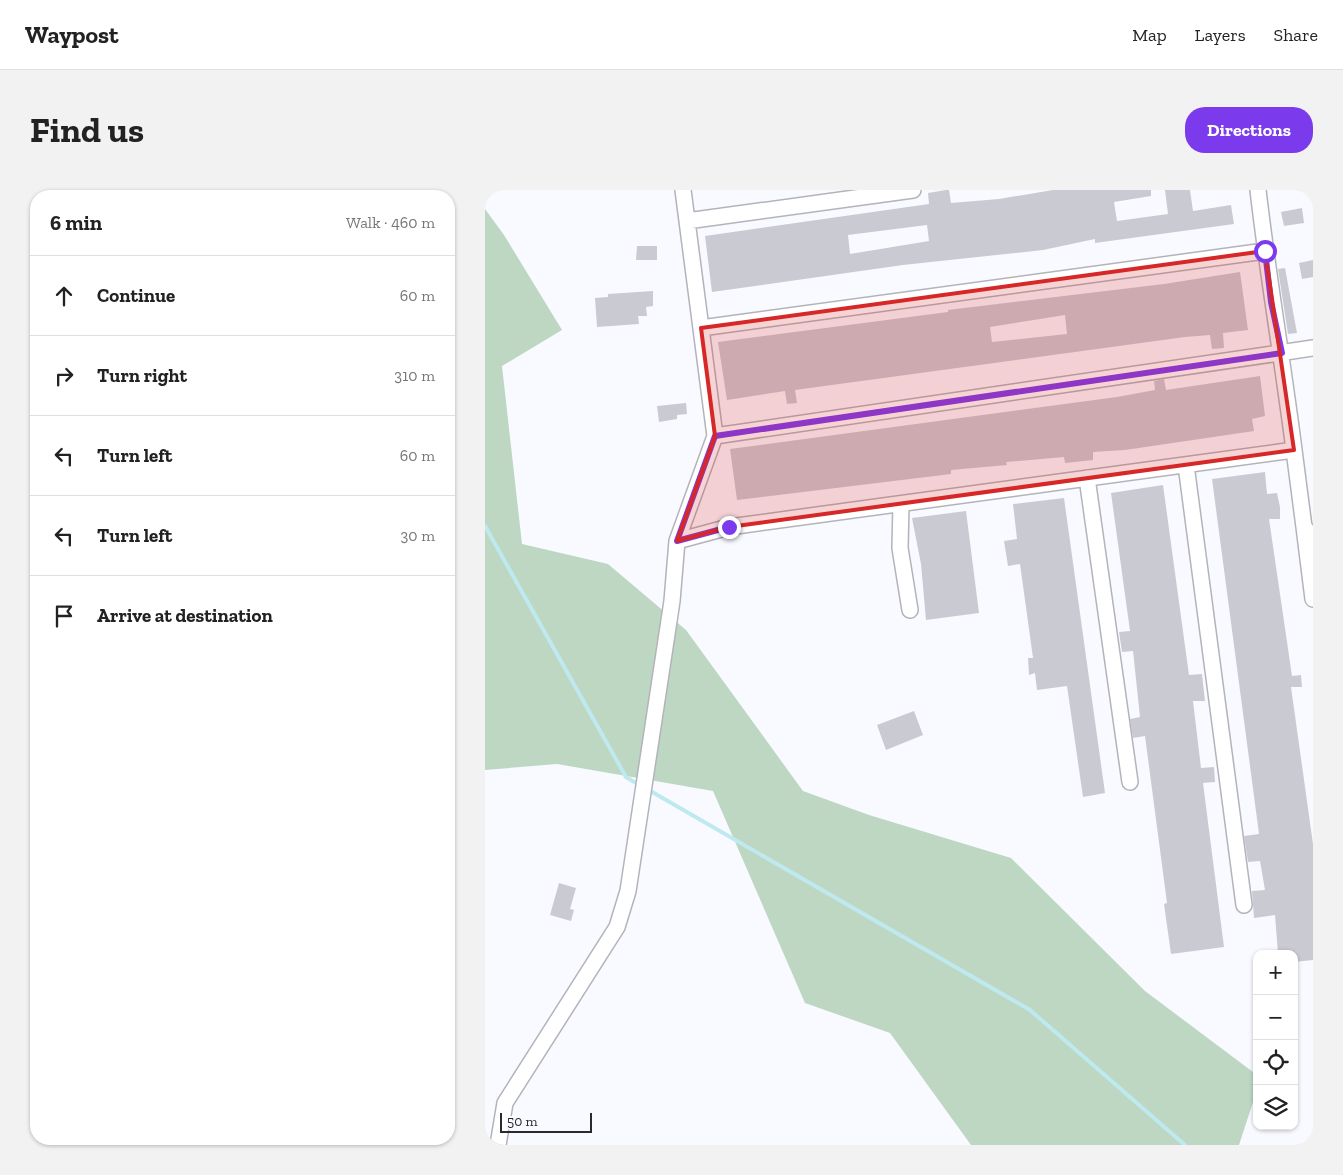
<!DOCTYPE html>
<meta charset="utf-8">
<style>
:root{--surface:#fff;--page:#f2f2f2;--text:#222;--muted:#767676;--line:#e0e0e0;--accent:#7c3aed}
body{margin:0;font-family:"Zilla Slab",serif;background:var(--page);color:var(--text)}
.controls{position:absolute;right:15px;bottom:15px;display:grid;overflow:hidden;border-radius:10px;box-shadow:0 1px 4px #0004}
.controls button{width:45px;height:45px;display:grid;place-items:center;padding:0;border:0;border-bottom:1px solid var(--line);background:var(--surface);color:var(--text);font:25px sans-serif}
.scale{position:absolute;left:15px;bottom:12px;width:92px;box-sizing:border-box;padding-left:5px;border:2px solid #2a2a2d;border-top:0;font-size:14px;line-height:18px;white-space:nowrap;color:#2a2a2d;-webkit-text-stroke:4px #f9faff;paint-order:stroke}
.stop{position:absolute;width:15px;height:15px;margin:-11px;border:4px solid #7c3aed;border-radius:50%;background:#fff}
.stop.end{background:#7c3aed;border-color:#fff;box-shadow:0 1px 5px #0008}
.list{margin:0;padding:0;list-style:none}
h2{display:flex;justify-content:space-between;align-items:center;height:65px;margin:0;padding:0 20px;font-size:21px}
h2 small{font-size:16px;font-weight:400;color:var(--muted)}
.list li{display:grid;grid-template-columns:32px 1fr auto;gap:15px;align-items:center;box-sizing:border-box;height:80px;padding:0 20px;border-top:1px solid var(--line)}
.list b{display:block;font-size:19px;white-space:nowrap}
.list em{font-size:16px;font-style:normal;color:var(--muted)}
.icon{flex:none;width:28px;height:28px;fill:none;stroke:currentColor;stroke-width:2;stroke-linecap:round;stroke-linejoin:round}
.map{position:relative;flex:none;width:828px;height:955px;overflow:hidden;border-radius:20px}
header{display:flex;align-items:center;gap:30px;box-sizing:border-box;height:70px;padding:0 25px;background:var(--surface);border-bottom:1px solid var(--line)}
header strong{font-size:24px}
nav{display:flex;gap:28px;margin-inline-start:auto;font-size:18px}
.intro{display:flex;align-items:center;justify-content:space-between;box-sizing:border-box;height:120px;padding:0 30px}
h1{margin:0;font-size:35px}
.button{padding:12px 22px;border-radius:20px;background:var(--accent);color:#fff;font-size:18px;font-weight:700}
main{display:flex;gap:30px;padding:0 30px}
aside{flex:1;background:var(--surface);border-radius:20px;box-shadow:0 1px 4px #0004}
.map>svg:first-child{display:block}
.green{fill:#bdd7c3}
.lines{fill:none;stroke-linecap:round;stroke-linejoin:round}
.stream{stroke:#bee9ef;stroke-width:4}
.building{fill:#cacbd2;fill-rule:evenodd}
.street-casing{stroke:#b3b3bb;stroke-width:18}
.street{stroke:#fff;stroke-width:15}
.route{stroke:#7c3aed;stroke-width:6}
.marked{fill:#d62828;fill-opacity:0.2;stroke:#d62828;stroke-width:4;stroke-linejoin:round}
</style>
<header>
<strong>Waypost</strong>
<nav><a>Map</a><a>Layers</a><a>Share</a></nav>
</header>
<div class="intro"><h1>Find us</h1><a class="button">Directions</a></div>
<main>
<aside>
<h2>6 min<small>Walk · 460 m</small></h2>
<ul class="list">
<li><svg class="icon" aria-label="ahead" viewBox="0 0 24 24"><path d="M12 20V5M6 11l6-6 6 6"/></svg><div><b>Continue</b></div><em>60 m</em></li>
<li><svg class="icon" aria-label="right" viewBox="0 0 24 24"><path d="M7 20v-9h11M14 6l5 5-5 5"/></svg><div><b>Turn right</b></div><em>310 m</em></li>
<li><svg class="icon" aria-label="left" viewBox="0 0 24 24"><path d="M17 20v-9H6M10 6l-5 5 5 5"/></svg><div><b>Turn left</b></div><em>60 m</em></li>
<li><svg class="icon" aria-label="left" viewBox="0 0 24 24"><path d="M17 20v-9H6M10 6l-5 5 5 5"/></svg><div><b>Turn left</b></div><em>30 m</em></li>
<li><svg class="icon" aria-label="arrive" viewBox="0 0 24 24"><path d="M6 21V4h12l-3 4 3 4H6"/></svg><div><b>Arrive at destination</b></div></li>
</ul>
</aside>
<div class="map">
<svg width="828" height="955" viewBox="0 0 828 955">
<rect width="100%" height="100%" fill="#f9faff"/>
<path class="green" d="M 0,19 L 19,45 L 77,140 L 17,176 L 37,354 L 123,374 L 201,440 L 318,601 L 384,625 L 526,668 L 660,801 L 772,885 L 772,900 L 754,955 L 486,955 L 405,843 L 320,813 L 228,601 L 72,574 L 0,580 Z"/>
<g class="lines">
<path class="stream" d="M 0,336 L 141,587 L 156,596
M 162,599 L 545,820 L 700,955"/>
</g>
<path class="building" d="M 461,0 L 464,0 L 466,13 L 514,9 L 568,0 L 666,0 L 666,6 L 629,12 L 632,31 L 683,24 L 680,0 L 705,0 L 708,21 L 746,15 L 749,34 L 610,53 L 610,49 L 558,60 L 418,75 L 227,102 L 220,46 L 444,14 L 443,3 ZM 442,35 L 444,51 L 365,64 L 363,45 Z
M 817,18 L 819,33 L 799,36 L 796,22 Z
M 152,56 L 172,56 L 172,70 L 151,70 Z
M 828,70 L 828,87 L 817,89 L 814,73 Z
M 800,78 L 812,143 L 803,144 L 793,79 Z
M 755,82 L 763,140 L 738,143 L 739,158 L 727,159 L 725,145 L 700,147 L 310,200 L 312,213 L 302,214 L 300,201 L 242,210 L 233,152 L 463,122 L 463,120 L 679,94 ZM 580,125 L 582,144 L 507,152 L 505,137 Z
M 168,101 L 168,116 L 161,117 L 162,126 L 153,126 L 154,134 L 112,137 L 110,108 L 123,107 L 123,104 Z
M 775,186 L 780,226 L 767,229 L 769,241 L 640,260 L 608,262 L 608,270 L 580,273 L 579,267 L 521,272 L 522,275 L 466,280 L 466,284 L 252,310 L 245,259 L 632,207 L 670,200 L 669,191 L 679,189 L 681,200 Z
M 201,213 L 202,224 L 192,225 L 192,229 L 174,232 L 172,216 Z
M 780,282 L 782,304 L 792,303 L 795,317 L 795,329 L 784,329 L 807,486 L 816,485 L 817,497 L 806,497 L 828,654 L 828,770 L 809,772 L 809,764 L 793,764 L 790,725 L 769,728 L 767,701 L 780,700 L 775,671 L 763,672 L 759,646 L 774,644 L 727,289 Z
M 678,295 L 704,485 L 717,484 L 720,511 L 708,511 L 716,578 L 729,577 L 730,592 L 718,593 L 739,757 L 686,764 L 679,714 L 682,713 L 660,546 L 648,548 L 645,529 L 655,527 L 648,461 L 637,462 L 634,442 L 645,441 L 626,303 Z
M 579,308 L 620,603 L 598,607 L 582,496 L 552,500 L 550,483 L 544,485 L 543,468 L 548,468 L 535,374 L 523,376 L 519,351 L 532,349 L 528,314 Z
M 481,321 L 494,423 L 441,430 L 436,374 L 427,328 Z
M 429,521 L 438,545 L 401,560 L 392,535 Z
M 74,693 L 91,698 L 85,719 L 89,720 L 86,731 L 65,725 Z"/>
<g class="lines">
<g class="street-casing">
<path id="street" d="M 773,0 C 783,87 798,173 809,260
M 202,31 L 428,0
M 216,138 L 780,61
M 230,246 L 828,158
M 701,275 L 759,715
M 602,288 L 645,592
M 416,314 L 415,358 L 425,420
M 819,337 L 828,409
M 192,351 L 244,337 L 809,260 L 819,337 L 828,347
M 13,955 L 20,913 L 132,737 L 143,701 L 187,411 L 192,351 L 230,246 L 198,0"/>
</g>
<use href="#street" class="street"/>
</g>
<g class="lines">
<path class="route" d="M 244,337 L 192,351 L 230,246 L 797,163 L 786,112 L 780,61"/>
</g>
<path class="marked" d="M 780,61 L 809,260 L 244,337 L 192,351 L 230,246 L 216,138 Z"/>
</svg>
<div class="controls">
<button>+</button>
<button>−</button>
<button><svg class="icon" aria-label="locate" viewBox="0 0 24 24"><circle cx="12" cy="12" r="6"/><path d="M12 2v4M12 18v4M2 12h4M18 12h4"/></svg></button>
<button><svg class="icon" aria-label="layers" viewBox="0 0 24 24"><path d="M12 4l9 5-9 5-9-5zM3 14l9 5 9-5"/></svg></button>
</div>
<div class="scale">50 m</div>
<div class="stop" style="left:780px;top:61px"></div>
<div class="stop end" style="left:244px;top:337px"></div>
</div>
</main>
